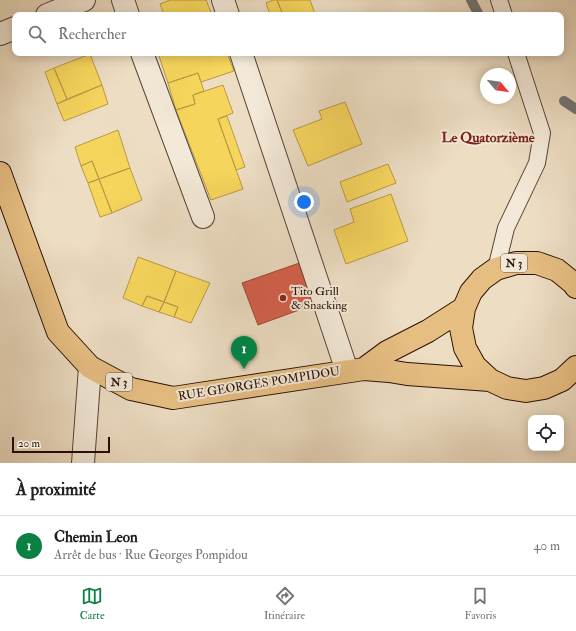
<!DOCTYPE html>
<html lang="fr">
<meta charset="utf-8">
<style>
:root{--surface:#fff;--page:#f2f2f2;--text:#202124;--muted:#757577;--line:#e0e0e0;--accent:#0b8043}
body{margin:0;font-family:"IM FELL Double Pica",serif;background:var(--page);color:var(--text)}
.controls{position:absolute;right:12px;bottom:12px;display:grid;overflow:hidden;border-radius:8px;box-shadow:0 2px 10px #0003}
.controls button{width:36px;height:36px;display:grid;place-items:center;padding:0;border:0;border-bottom:1px solid var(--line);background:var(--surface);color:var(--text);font:20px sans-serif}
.compass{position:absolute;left:480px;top:68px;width:36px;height:36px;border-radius:50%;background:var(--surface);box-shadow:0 2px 10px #0003;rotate:119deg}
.scale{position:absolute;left:12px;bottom:10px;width:98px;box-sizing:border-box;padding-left:4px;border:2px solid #291105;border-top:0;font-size:11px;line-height:14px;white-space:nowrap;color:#291105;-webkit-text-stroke:3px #f3e9d8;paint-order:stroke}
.you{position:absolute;left:304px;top:202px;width:14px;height:14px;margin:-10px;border:3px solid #fff;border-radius:50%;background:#1a73e8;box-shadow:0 0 0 6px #1a73e833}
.badge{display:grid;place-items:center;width:26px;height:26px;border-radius:50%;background:var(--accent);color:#fff;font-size:13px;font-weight:700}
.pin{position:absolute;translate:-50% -33px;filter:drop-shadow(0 1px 2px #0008)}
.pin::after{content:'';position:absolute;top:21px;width:14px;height:12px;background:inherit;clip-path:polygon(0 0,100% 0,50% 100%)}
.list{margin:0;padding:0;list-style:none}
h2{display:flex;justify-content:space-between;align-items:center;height:52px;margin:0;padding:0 16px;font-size:17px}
h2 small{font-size:13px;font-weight:400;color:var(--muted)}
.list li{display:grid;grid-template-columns:26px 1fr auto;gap:12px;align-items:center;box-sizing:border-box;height:60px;padding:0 16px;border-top:1px solid var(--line)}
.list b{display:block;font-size:15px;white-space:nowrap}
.list p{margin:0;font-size:13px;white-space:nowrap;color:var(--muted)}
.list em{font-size:13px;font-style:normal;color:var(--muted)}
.icon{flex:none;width:22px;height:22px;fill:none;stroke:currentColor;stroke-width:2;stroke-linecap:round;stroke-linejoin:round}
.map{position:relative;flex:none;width:576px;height:463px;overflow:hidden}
.search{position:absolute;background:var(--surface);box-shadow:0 2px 10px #0003;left:12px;right:12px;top:12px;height:44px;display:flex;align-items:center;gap:10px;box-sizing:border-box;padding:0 14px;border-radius:8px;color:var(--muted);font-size:15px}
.sheet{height:112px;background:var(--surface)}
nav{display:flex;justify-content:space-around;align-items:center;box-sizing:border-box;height:56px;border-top:1px solid var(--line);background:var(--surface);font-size:11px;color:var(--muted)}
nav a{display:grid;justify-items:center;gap:2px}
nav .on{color:var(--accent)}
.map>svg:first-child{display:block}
.homes{fill:#f6d55c;stroke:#b89a42}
.shops{fill:#d6604d;stroke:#a24837}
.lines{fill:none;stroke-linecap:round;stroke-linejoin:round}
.stream{stroke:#707575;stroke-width:10}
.lane-casing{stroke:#5a4434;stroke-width:18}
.street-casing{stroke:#5a4434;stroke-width:24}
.primary-casing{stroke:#291105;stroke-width:24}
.lane{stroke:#f3e9d8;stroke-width:16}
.street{stroke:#f3e9d8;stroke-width:22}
.primary{stroke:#e6be82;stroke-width:22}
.poi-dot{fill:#8f2418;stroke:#f3e9d8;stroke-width:1.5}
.labels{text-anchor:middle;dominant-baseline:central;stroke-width:4;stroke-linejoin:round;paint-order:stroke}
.shield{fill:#f3e9d8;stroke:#665244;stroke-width:1}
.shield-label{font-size:11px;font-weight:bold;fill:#291105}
.poi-label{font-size:12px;fill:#291105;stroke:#f3e9d8;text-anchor:start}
.street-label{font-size:12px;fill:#291105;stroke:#f3e9d8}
.quarter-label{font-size:14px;font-weight:bold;fill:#7a1f14;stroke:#f3e9d8}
</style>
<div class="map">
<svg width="576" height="463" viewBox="0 0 576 463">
<rect width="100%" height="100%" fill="#edddc3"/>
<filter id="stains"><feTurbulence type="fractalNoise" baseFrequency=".005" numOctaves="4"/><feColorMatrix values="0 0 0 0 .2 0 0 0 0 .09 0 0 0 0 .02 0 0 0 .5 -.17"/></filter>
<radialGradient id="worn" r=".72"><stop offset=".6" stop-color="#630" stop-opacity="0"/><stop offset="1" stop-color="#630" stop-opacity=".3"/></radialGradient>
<path class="homes" d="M 170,0 L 206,0 L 211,12 L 205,15 L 158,15 L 163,12 L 160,4 Z
M 273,0 L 277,0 L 283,15 L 270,15 L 266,3 Z
M 277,0 L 310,0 L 315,14 L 312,15 L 283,15 Z
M 158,53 L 227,53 L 234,71 L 201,82 L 198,73 L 168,83 Z
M 90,54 L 102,85 L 67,99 L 54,68 Z
M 54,68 L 67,99 L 57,104 L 45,72 Z
M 198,73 L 204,91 L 193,95 L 195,104 L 176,110 L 168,83 Z
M 102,85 L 108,104 L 64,121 L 57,104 Z
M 223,85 L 233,113 L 218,119 L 243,189 L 211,200 L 176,110 L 195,104 L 193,95 Z
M 345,102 L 362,144 L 308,166 L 293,130 L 322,119 L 319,111 Z
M 227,116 L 245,167 L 236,170 L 218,119 Z
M 118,130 L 130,168 L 99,179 L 92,161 L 81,166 L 75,147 Z
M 92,161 L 99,179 L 88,183 L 81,166 Z
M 388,164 L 396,183 L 347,202 L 340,182 Z
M 130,168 L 142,200 L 112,213 L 99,179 Z
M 99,179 L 112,213 L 100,217 L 88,183 Z
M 391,194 L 408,241 L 346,264 L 334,230 L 354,222 L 350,209 Z
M 138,257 L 176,271 L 164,302 L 147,296 L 142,306 L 123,298 Z
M 176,271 L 210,283 L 191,323 L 174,317 L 178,307 L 164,302 Z
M 147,296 L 164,302 L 159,312 L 142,306 Z
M 164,302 L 178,307 L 174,317 L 159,312 Z"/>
<path class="shops" d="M 305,261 L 321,302 L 258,325 L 242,283 Z"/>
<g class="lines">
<path class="stream" d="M 471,0 L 479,15
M 564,101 L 576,109"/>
<g class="lane-casing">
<path id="lane" d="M 499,0 L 504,15
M 496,269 L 506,228 L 537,163 L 542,133 L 516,53"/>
</g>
<g class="street-casing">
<path id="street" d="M 123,0 L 128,15
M 223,0 L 228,15
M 47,15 L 84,0
M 0,34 L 15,28
M 142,53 L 203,217
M 241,53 L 347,371
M 83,463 L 90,367"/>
</g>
<g class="primary-casing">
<path id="primary" d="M 0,173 L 58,332 L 90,367 L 131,389 L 173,398 L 364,369 L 389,371 L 407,374 L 490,380
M 576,287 L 573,283 L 557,270 L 537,263 L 516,263 L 496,269 L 482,279 L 471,292 L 464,308 L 461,328 L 465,348 L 475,366 L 490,380 L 507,388 L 526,391 L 544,388 L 562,380 L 576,367
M 364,369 L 387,352 L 428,331 L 464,308"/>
</g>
<use href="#lane" class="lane"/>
<use href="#street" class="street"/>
<use href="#primary" class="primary"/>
</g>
<circle class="poi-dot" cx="283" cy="298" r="4"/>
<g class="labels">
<g class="shield">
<rect x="501" y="254" width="26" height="18" rx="3"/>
<rect x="106" y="373" width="26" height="18" rx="3"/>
</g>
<g class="shield-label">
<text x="514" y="263">N 3</text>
<text x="119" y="382">N 3</text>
</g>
<g class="poi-label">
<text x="291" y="291">Tito Grill<tspan x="291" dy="14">&amp; Snacking</tspan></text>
</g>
<g class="street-label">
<text transform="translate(259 384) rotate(-9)">RUE GEORGES POMPIDOU</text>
</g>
<g class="quarter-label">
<text x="488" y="137">Le Quatorzième</text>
</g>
</g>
<rect width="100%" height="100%" filter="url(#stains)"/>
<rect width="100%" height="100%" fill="url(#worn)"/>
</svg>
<div class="controls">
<button><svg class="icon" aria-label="locate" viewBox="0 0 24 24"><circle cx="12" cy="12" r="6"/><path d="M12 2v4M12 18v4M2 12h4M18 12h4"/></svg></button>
</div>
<svg class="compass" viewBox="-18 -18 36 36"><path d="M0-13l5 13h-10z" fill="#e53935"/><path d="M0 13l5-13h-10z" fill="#757577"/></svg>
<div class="scale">20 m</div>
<div class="you"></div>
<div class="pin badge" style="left:244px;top:369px">1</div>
<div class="search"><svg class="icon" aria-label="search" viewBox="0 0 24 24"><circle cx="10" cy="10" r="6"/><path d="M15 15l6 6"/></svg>Rechercher</div>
</div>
<section class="sheet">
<h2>À proximité<small></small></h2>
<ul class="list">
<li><span class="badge">1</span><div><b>Chemin Leon</b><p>Arrêt de bus · Rue Georges Pompidou</p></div><em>40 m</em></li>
</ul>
</section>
<nav>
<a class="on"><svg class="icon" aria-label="map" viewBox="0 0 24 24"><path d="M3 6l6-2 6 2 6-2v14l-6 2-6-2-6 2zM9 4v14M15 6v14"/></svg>Carte</a>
<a><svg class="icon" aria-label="directions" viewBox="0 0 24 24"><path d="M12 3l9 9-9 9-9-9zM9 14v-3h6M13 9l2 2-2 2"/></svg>Itinéraire</a>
<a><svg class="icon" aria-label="saved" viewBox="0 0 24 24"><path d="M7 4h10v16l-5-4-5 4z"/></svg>Favoris</a>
</nav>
